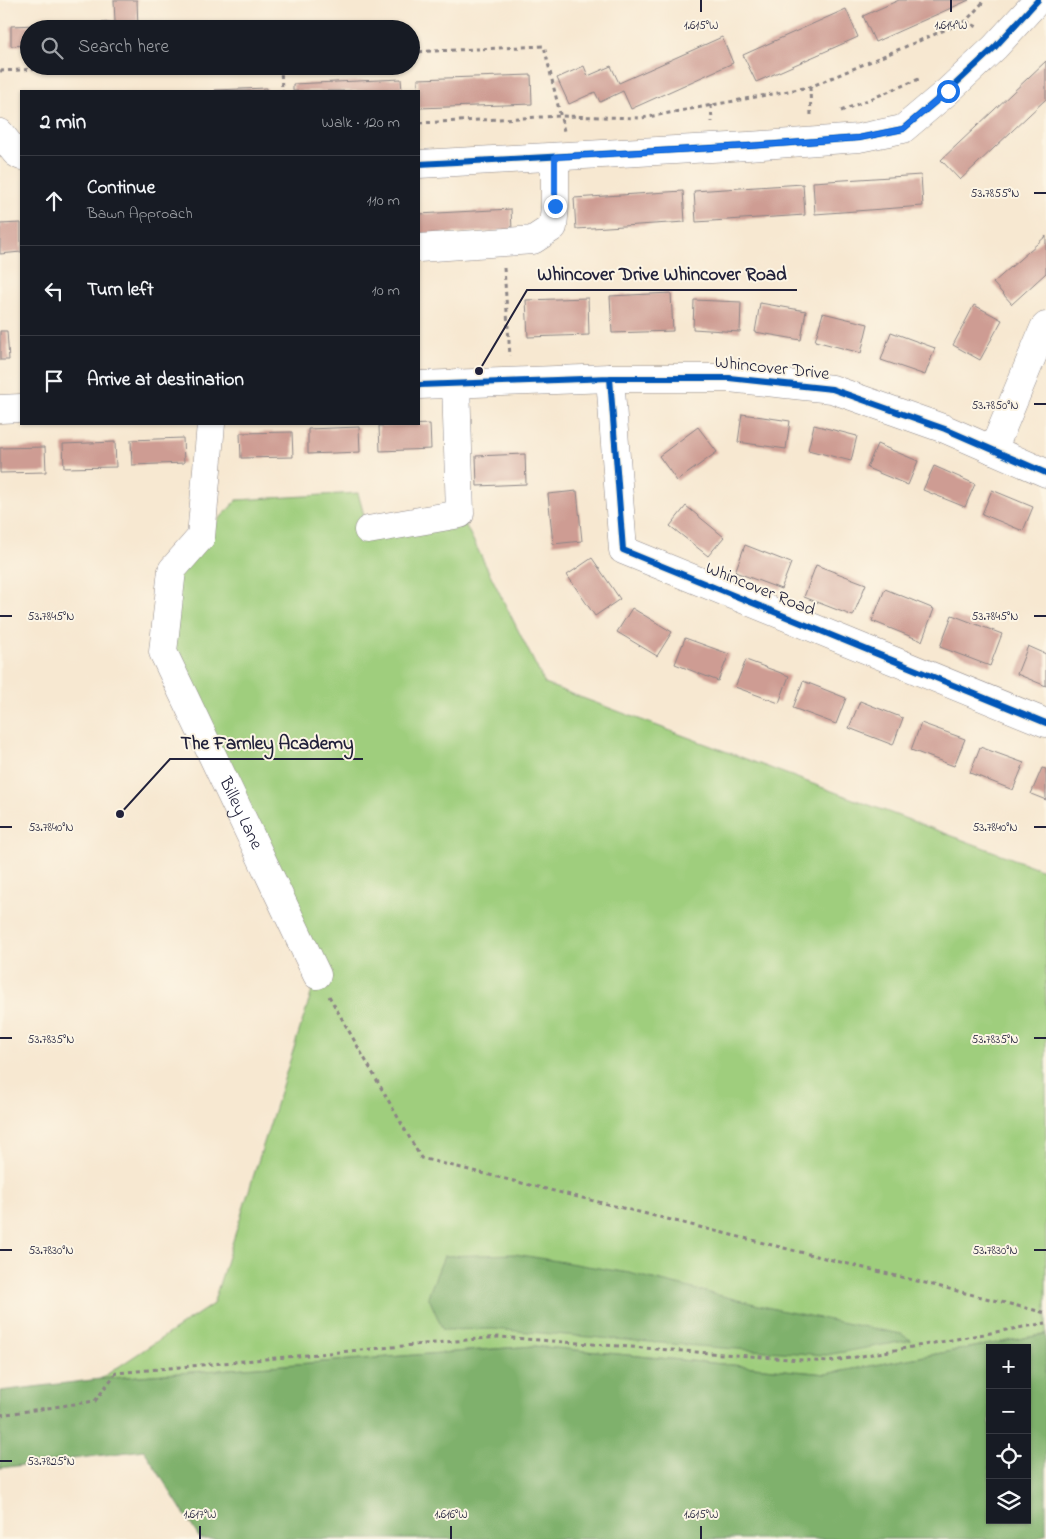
<!DOCTYPE html>
<meta charset="utf-8">
<style>
:root{--surface:#171b24;--page:#242831;--text:#f1f3f6;--muted:#9ea1a6;--line:#363941}
body{margin:0;font-family:"Indie Flower",sans-serif;background:var(--page);color:var(--text)}
.controls{position:absolute;right:15px;bottom:15px;display:grid;overflow:hidden;border-radius:0px;box-shadow:0 1px 4px #0004}
.controls button{width:45px;height:45px;display:grid;place-items:center;padding:0;border:0;border-bottom:1px solid var(--line);background:var(--surface);color:var(--text);font:25px sans-serif}
.stop{position:absolute;width:15px;height:15px;margin:-11px;border:4px solid #1a73e8;border-radius:50%;background:#fff}
.stop.end{background:#1a73e8;border-color:#fff;box-shadow:0 1px 5px #0008}
.list{margin:0;padding:0;list-style:none}
h2{display:flex;justify-content:space-between;align-items:center;height:65px;margin:0;padding:0 20px;font-size:21px}
h2 small{font-size:16px;font-weight:400;color:var(--muted)}
.list li{display:grid;grid-template-columns:32px 1fr auto;gap:15px;align-items:center;box-sizing:border-box;height:90px;padding:0 20px;border-top:1px solid var(--line)}
.list b{display:block;font-size:19px;white-space:nowrap}
.list p{margin:0;font-size:16px;white-space:nowrap;color:var(--muted)}
.list em{font-size:16px;font-style:normal;color:var(--muted)}
.icon{flex:none;width:28px;height:28px;fill:none;stroke:currentColor;stroke-width:2;stroke-linecap:round;stroke-linejoin:round}
.map{position:relative;flex:none;width:1046px;height:1539px;overflow:hidden}
.search{position:absolute;background:var(--surface);box-shadow:0 1px 4px #0004;left:20px;top:20px;width:400px;height:55px;display:flex;align-items:center;gap:12px;box-sizing:border-box;padding:0 18px;border-radius:28px;color:var(--muted);font-size:19px}
.panel{position:absolute;background:var(--surface);box-shadow:0 1px 4px #0004;left:20px;top:90px;width:400px;height:335px;border-radius:0px}
.map>svg:first-child{display:block}
.green{fill:#9fce7d;stroke:#60785c}
.forest{fill:#7fb16c;stroke:#506a54;fill-rule:evenodd}
.building{fill:#ce9c93}
.lines{fill:none;stroke-linecap:round;stroke-linejoin:round}
.minor-casing{stroke:#8c8586;stroke-width:29}
.path{stroke:#8c8586;stroke-width:3;stroke-dasharray:4 4;stroke-linecap:butt}
.minor{stroke:#fff;stroke-width:28}
.cycleway-casing{stroke:#fcf5e5;stroke-width:9}
.cycleway{stroke:#0057b8;stroke-width:6}
.route{stroke:#1a73e8;stroke-width:6}
.ticks{fill:none;stroke:#22223b;stroke-width:2}
.labels{text-anchor:middle;dominant-baseline:central;stroke-width:4;stroke-linejoin:round;paint-order:stroke}
.street-label{font-size:18px;fill:#22223b;stroke:#fcf5e5}
.ticks-label{font-size:12px;text-anchor:middle;fill:#22223b;stroke:#fcf5e5;stroke-width:4;stroke-linejoin:round;paint-order:stroke}
.leader{fill:none;stroke:#22223b;stroke-width:2}
.callout-dot{fill:#22223b;stroke:#fcf5e5;stroke-width:2}
.callout-label{font-size:19px;text-anchor:middle;font-weight:bold;fill:#22223b;stroke:#fcf5e5;stroke-width:4;stroke-linejoin:round;paint-order:stroke}
</style>
<div class="map">
<svg width="1046" height="1539" viewBox="0 0 1046 1539">
<rect width="100%" height="100%" fill="#fcf5e5"/>
<filter id="ink" filterUnits="userSpaceOnUse"><feTurbulence type="fractalNoise" baseFrequency=".02" numOctaves="2"/><feDisplacementMap in="SourceGraphic" scale="10" xChannelSelector="R" yChannelSelector="G"/><feConvolveMatrix kernelMatrix="1 2 1 2 8 2 1 2 1" color-interpolation-filters="sRGB"/></filter>
<filter id="wash" filterUnits="userSpaceOnUse"><feTurbulence type="fractalNoise" baseFrequency=".0096" numOctaves="4" result="noise"/><feDisplacementMap in="SourceGraphic" scale="20" xChannelSelector="R" yChannelSelector="G"/><feGaussianBlur stdDeviation="1.12" result="paint"/><feColorMatrix in="noise" values="0 0 0 0 0 0 0 0 0 0 0 0 0 0 0 0 0 1.4 0 .05"/><feComposite in="paint" operator="in"/></filter>
<g filter="url(#wash)">
<rect width="100%" height="100%" fill="#f7e8d1"/>
<path class="green" d="M 358,493 L 368,530 L 460,514 L 545,684 L 1046,871 L 1046,1334 L 826,1374 L 534,1346 L 100,1379 L 213,1304 L 317,975 L 163,652 L 172,570 L 237,500 Z"/>
<path class="forest" d="M 515,1254 L 629,1273 L 779,1310 L 901,1334 L 911,1340 L 826,1355 L 722,1348 L 493,1329 L 443,1330 L 428,1296 L 444,1256 Z
M 1046,1334 L 1046,1534 L 1036,1539 L 200,1539 L 144,1450 L 0,1468 L 0,1391 L 100,1379 L 534,1346 L 826,1374 ZM 990,1348 L 1027,1348 L 1027,1520 L 990,1520 Z"/>
<g id="blocks">
<path class="building" d="M 114,0 L 137,0 L 138,29 L 29,29 L 29,45 L 11,46 L 11,26 L 115,22 Z
M 899,0 L 969,0 L 875,42 L 863,16 Z
M 846,9 L 858,37 L 756,82 L 743,55 Z
M 722,37 L 733,63 L 631,109 L 623,91 L 600,102 L 595,92 L 569,104 L 557,78 L 584,66 L 588,76 L 611,66 L 619,83 Z
M 1046,61 L 1046,99 L 960,180 L 941,160 Z
M 531,75 L 532,104 L 419,108 L 418,79 Z
M 401,79 L 402,91 L 293,91 L 293,84 Z
M 267,88 L 267,91 L 215,91 L 215,90 Z
M 921,175 L 923,206 L 815,214 L 813,182 Z
M 803,184 L 805,215 L 696,222 L 694,191 Z
M 683,191 L 685,222 L 576,229 L 574,198 Z
M 511,209 L 512,230 L 419,235 L 419,214 Z
M 21,223 L 21,252 L 0,254 L 0,224 Z
M 1046,236 L 1046,273 L 1012,304 L 993,283 Z
M 671,293 L 673,331 L 612,333 L 610,296 Z
M 588,298 L 589,335 L 528,337 L 526,300 Z
M 694,300 L 741,302 L 740,332 L 693,329 Z
M 760,303 L 806,311 L 801,340 L 755,332 Z
M 974,305 L 1002,320 L 980,360 L 953,345 Z
M 823,313 L 868,324 L 861,353 L 815,341 Z
M 0,331 L 7,331 L 9,360 L 0,360 Z
M 891,332 L 935,348 L 925,375 L 881,360 Z
M 742,414 L 790,421 L 786,449 L 738,442 Z
M 430,424 L 431,449 L 380,451 L 379,426 Z
M 814,425 L 857,436 L 851,461 L 808,450 Z
M 359,427 L 360,452 L 308,454 L 308,429 Z
M 698,427 L 717,452 L 677,481 L 659,456 Z
M 292,432 L 293,457 L 241,458 L 240,433 Z
M 183,438 L 184,463 L 132,465 L 131,440 Z
M 115,442 L 116,467 L 64,468 L 63,444 Z
M 877,444 L 918,461 L 908,485 L 867,468 Z
M 45,447 L 46,472 L 0,473 L 0,448 Z
M 525,454 L 526,484 L 477,486 L 476,456 Z
M 934,466 L 975,484 L 965,507 L 923,490 Z
M 992,490 L 1033,507 L 1023,531 L 982,514 Z
M 577,491 L 582,541 L 553,544 L 548,494 Z
M 686,506 L 724,537 L 708,556 L 670,526 Z
M 745,545 L 791,563 L 781,589 L 735,572 Z
M 592,558 L 620,599 L 595,616 L 567,575 Z
M 816,565 L 866,584 L 853,616 L 804,597 Z
M 885,589 L 934,609 L 922,641 L 872,621 Z
M 632,608 L 672,632 L 657,656 L 617,632 Z
M 952,615 L 1002,634 L 990,666 L 940,647 Z
M 685,638 L 729,654 L 718,681 L 675,664 Z
M 1028,646 L 1046,654 L 1046,686 L 1017,674 Z
M 746,660 L 789,676 L 779,703 L 735,687 Z
M 803,681 L 846,698 L 836,724 L 793,708 Z
M 860,701 L 903,718 L 893,745 L 849,728 Z
M 921,723 L 965,739 L 954,766 L 911,750 Z
M 980,747 L 1024,763 L 1013,790 L 970,773 Z
M 1042,768 L 1046,769 L 1046,800 L 1031,794 Z"/>
</g>
</g>
<g filter="url(#ink)">
<use href="#blocks" fill-opacity="0" stroke="#8c8586" stroke-width="1"/>
<g class="lines">
<g class="minor-casing">
<g id="minor">
<path d="M 0,133 L 16,153 L 21,156"/>
<path d="M 419,164 L 748,146 L 859,138 L 903,129 L 948,91 L 995,47 L 1038,0"/>
<path d="M 419,248 L 533,240 L 553,227 L 555,206 L 555,157"/>
<path d="M 610,378 L 623,550 L 1046,723"/>
<path d="M 419,385 L 610,378 L 729,378 L 832,389 L 945,429 L 1046,473"/>
<path d="M 0,409 L 21,408"/>
<path id="s1" d="M 211,424 L 201,537 L 172,570 L 163,652 L 317,975"/>
<path d="M 993,450 L 1044,328 L 1046,326"/>
<path d="M 368,530 L 460,514 L 456,383"/>
</g>
</g>
<path class="path" d="M 966,21 L 979,28
M 411,52 L 544,46 L 564,131
M 281,66 L 282,91
M 0,71 L 100,66
M 810,87 L 811,116
M 711,105 L 712,122
M 841,111 L 919,79
M 419,123 L 561,116 L 642,118 L 810,87 L 966,21 L 985,0
M 504,268 L 510,356
M 329,996 L 421,1158 L 1046,1313
M 0,1415 L 95,1401 L 116,1373 L 499,1337 L 828,1362 L 1046,1323"/>
<use href="#minor" class="minor"/>
<g class="cycleway-casing">
<path id="cycleway" d="M 419,164 L 748,146 L 859,138 L 903,129 L 948,91 L 995,47 L 1038,0
M 610,378 L 623,550 L 1046,723
M 419,385 L 610,378 L 729,378 L 832,389 L 945,429 L 1046,473"/>
</g>
<use href="#cycleway" class="cycleway"/>
</g>
</g>
<g class="lines" filter="url(#ink)">
<path class="route" d="M 555,206 L 555,157 L 748,146 L 859,138 L 903,129 L 948,91"/>
</g>
<path class="ticks" d="M 701,0 L 701,12M 951,0 L 951,12M 1034,193 L 1046,193M 1034,404 L 1046,404M 0,616 L 12,616M 1034,616 L 1046,616M 0,827 L 12,827M 1034,827 L 1046,827M 0,1038 L 12,1038M 1034,1038 L 1046,1038M 0,1250 L 12,1250M 1034,1250 L 1046,1250M 0,1461 L 12,1461M 200,1526 L 200,1539M 451,1526 L 451,1539M 701,1526 L 701,1539"/>
<g class="labels">
<g class="street-label">
<text transform="translate(772 369) rotate(6)">Whincover Drive</text>
<text transform="translate(760 590) rotate(22)">Whincover Road</text>
<text stroke="none"><textPath href="#s1" startOffset="419">Billey Lane</textPath></text>
</g>
</g>
<g class="ticks-label">
<text x="701" y="29">1.615°W</text>
<text x="951" y="29">1.614°W</text>
<text x="995" y="197">53.7855°N</text>
<text x="995" y="409">53.7850°N</text>
<text x="51" y="620">53.7845°N</text>
<text x="995" y="620">53.7845°N</text>
<text x="51" y="831">53.7840°N</text>
<text x="995" y="831">53.7840°N</text>
<text x="51" y="1043">53.7835°N</text>
<text x="995" y="1043">53.7835°N</text>
<text x="51" y="1254">53.7830°N</text>
<text x="995" y="1254">53.7830°N</text>
<text x="51" y="1465">53.7825°N</text>
<text x="200" y="1518">1.617°W</text>
<text x="451" y="1518">1.616°W</text>
<text x="701" y="1518">1.615°W</text>
</g>
<path class="leader" d="M479 371L527 290H797M120 814L170 759H363"/>
<g class="callout-dot">
<circle cx="479" cy="371" r="5"/>
<circle cx="120" cy="814" r="5"/>
</g>
<g class="callout-label">
<text x="662" y="280">Whincover Drive Whincover Road</text>
<text x="267" y="749">The Farnley Academy</text>
</g>
</svg>
<div class="controls">
<button>+</button>
<button>−</button>
<button><svg class="icon" aria-label="locate" viewBox="0 0 24 24"><circle cx="12" cy="12" r="6"/><path d="M12 2v4M12 18v4M2 12h4M18 12h4"/></svg></button>
<button><svg class="icon" aria-label="layers" viewBox="0 0 24 24"><path d="M12 4l9 5-9 5-9-5zM3 14l9 5 9-5"/></svg></button>
</div>
<div class="stop" style="left:948px;top:91px"></div>
<div class="stop end" style="left:555px;top:206px"></div>
<div class="search"><svg class="icon" aria-label="search" viewBox="0 0 24 24"><circle cx="10" cy="10" r="6"/><path d="M15 15l6 6"/></svg>Search here</div>
<section class="panel">
<h2>2 min<small>Walk · 120 m</small></h2>
<ul class="list">
<li><svg class="icon" aria-label="ahead" viewBox="0 0 24 24"><path d="M12 20V5M6 11l6-6 6 6"/></svg><div><b>Continue</b><p>Bawn Approach</p></div><em>110 m</em></li>
<li><svg class="icon" aria-label="left" viewBox="0 0 24 24"><path d="M17 20v-9H6M10 6l-5 5 5 5"/></svg><div><b>Turn left</b></div><em>10 m</em></li>
<li><svg class="icon" aria-label="arrive" viewBox="0 0 24 24"><path d="M6 21V4h12l-3 4 3 4H6"/></svg><div><b>Arrive at destination</b></div></li>
</ul>
</section>
</div>
